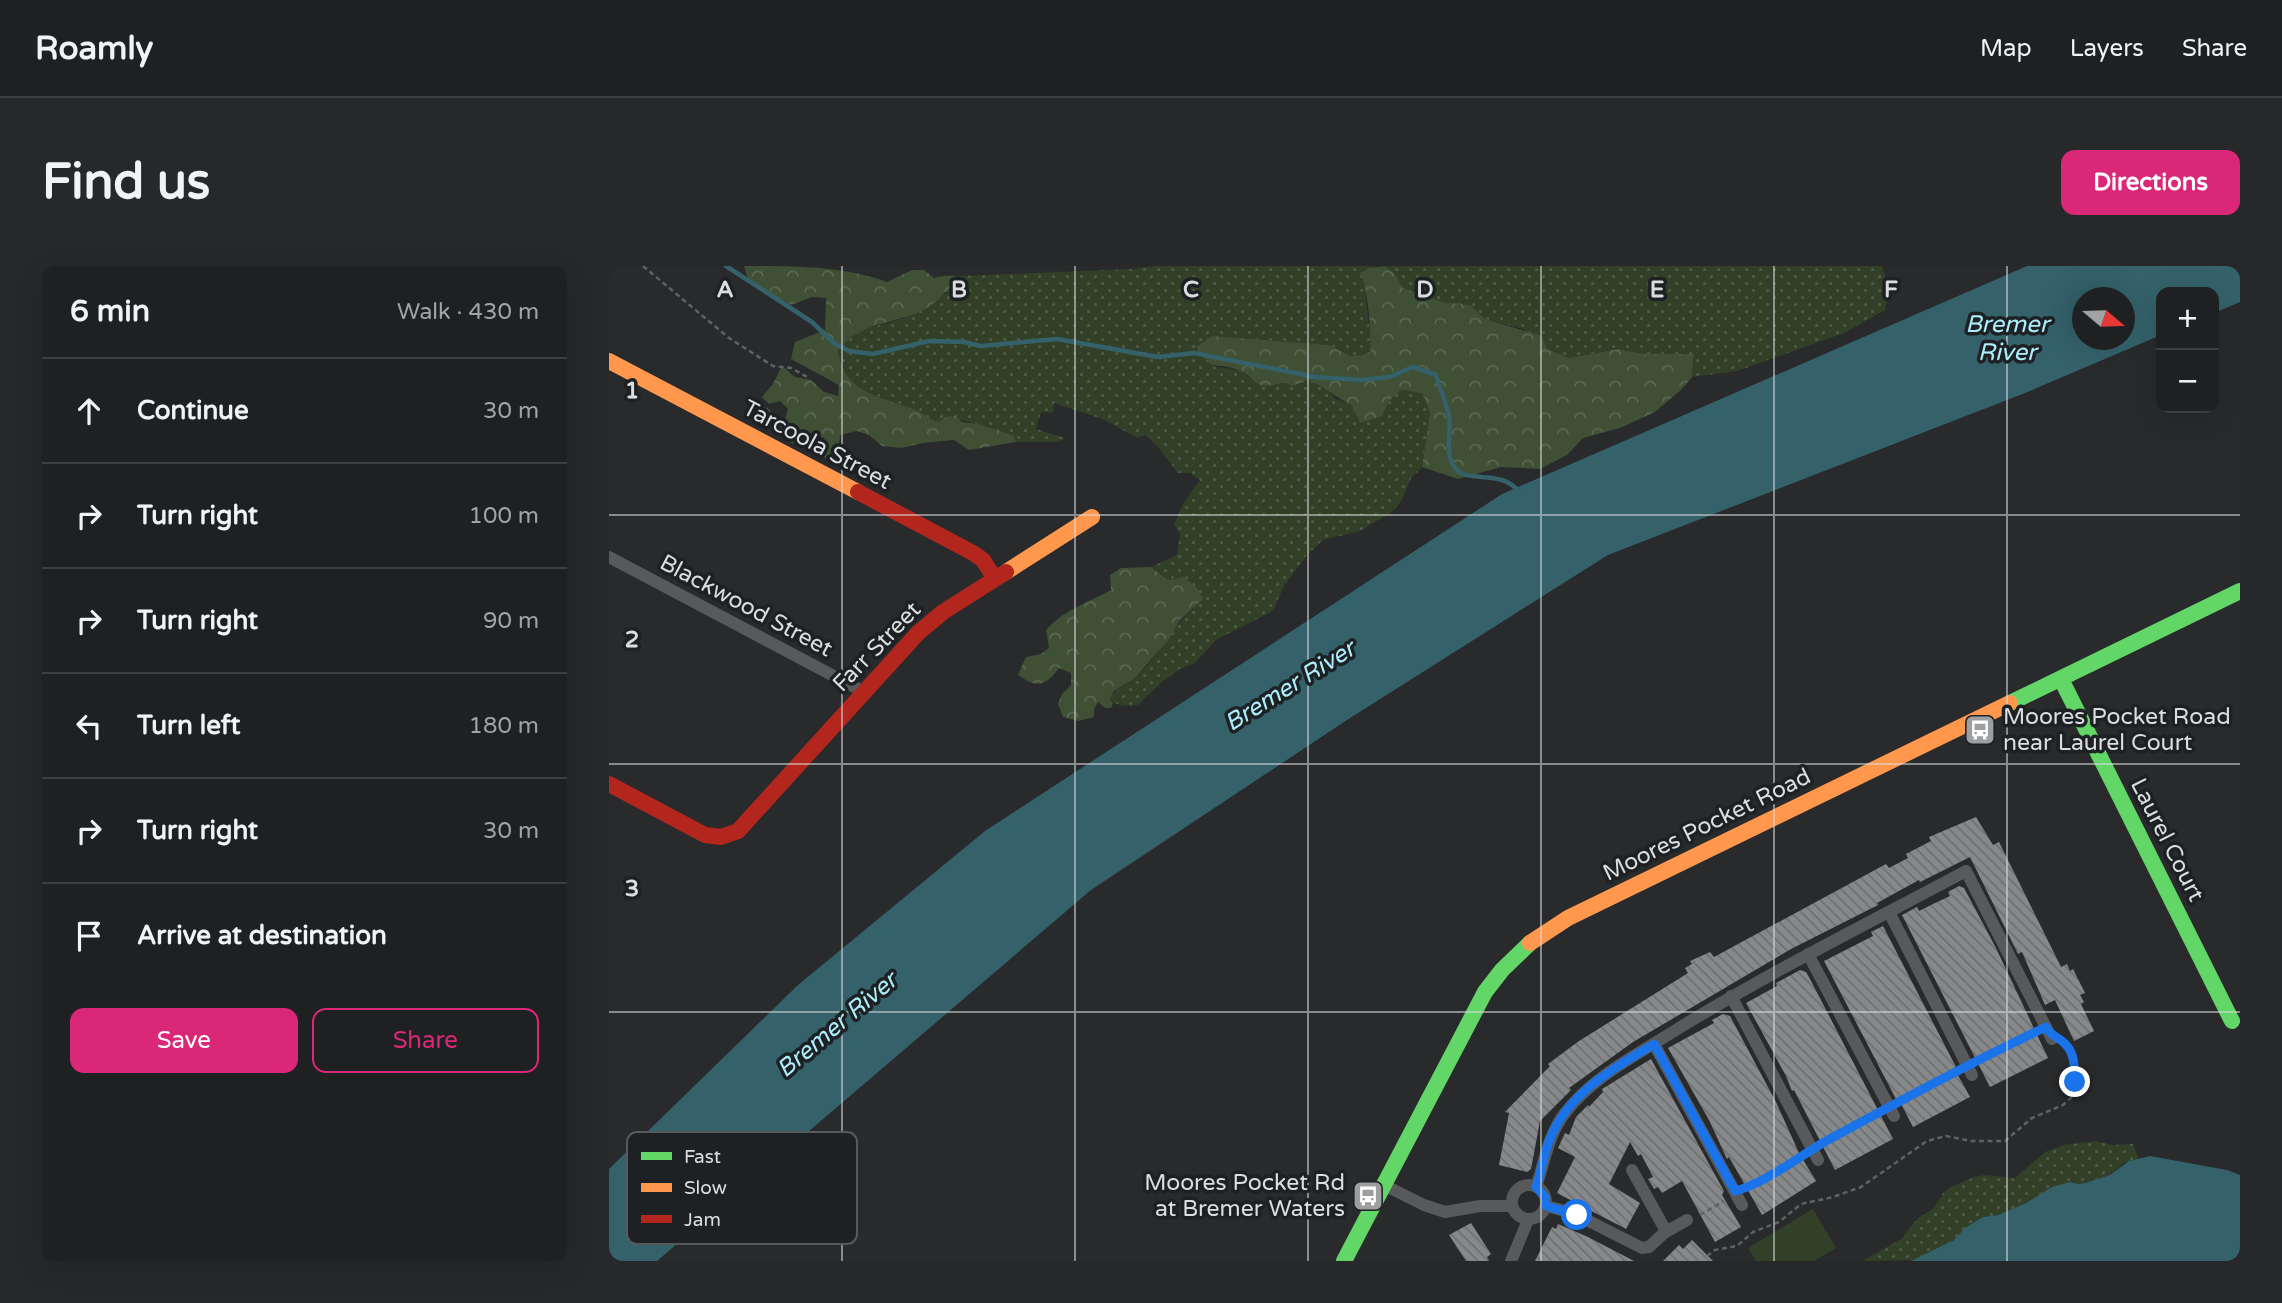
<!DOCTYPE html>
<meta charset="utf-8">
<style>
:root{--surface:#1e2021;--page:#26282a;--text:#f1f3f6;--muted:#a1a3a5;--line:#3c3e3f;--accent:#db2777}
body{margin:0;font-family:"Varela Round",sans-serif;background:var(--page);color:var(--text)}
.controls{position:absolute;right:21px;top:21px;display:grid;overflow:hidden;border-radius:14px;box-shadow:0 7px 28px #0002}
.controls button{width:63px;height:63px;display:grid;place-items:center;padding:0;border:0;border-bottom:2px solid var(--line);background:var(--surface);color:var(--text);font:35px sans-serif}
.compass{position:absolute;left:1463px;top:21px;width:63px;height:63px;border-radius:50%;background:var(--surface);box-shadow:0 7px 28px #0002;rotate:109deg}
.stop{position:absolute;width:21px;height:21px;margin:-16px;border:5px solid #1a73e8;border-radius:50%;background:#fff}
.stop.end{background:#1a73e8;border-color:#fff;box-shadow:0 2px 7px #0008}
.list{margin:0;padding:0;list-style:none}
h2{display:flex;justify-content:space-between;align-items:center;height:91px;margin:0;padding:0 28px;font-size:30px}
h2 small{font-size:23px;font-weight:400;color:var(--muted)}
.list li{display:grid;grid-template-columns:46px 1fr auto;gap:21px;align-items:center;box-sizing:border-box;height:105px;padding:0 28px;border-top:2px solid var(--line)}
.list b{display:block;font-size:26px;white-space:nowrap}
.list em{font-size:23px;font-style:normal;color:var(--muted)}
.actions{display:flex;gap:14px;padding:21px 28px}
.actions a{flex:1;padding:16px 0;border:2px solid var(--accent);border-radius:14px;text-align:center;font-size:24px;color:var(--accent)}
.actions .main{background:var(--accent);color:#fff}
.icon{flex:none;width:38px;height:38px;fill:none;stroke:currentColor;stroke-width:2;stroke-linecap:round;stroke-linejoin:round}
.map{position:relative;flex:none;width:1631px;height:995px;overflow:hidden;border-radius:14px}
header{display:flex;align-items:center;gap:42px;box-sizing:border-box;height:98px;padding:0 35px;background:var(--surface);border-bottom:2px solid var(--line)}
header strong{font-size:33px}
nav{display:flex;gap:38px;margin-inline-start:auto;font-size:24px}
.intro{display:flex;align-items:center;justify-content:space-between;box-sizing:border-box;height:168px;padding:0 42px}
h1{margin:0;font-size:49px}
.button{padding:18px 32px;border-radius:14px;background:var(--accent);color:#fff;font-size:24px;font-weight:700}
main{display:flex;gap:42px;padding:0 42px}
aside{flex:1;background:var(--surface);border-radius:14px;box-shadow:0 7px 28px #0002}
.map>svg:first-child{display:block}
.grass{fill:url(#grass-dots)}
.forest{fill:url(#forest-crowns)}
.garden{fill:#314027}
.water{fill:#34616a;fill-rule:evenodd}
.lines{fill:none;stroke-linecap:round;stroke-linejoin:round}
.stream{stroke:#34616a;stroke-width:4.5}
.building{fill:url(#building-back-hatch)}
.path{stroke:#606163;stroke-width:2.5;stroke-dasharray:5 3.5;stroke-linecap:butt}
.street{stroke:#58595b;stroke-width:12}
.fast{stroke:#63d668;stroke-width:16}
.slow{stroke:#ff974d;stroke-width:16}
.jam{stroke:#b3261e;stroke-width:16}
.route{stroke:#1a73e8;stroke-width:9}
.grid{fill:none;stroke:#dbdddf;stroke-width:2;stroke-opacity:0.55}
.labels{text-anchor:middle;dominant-baseline:central;stroke-width:7;stroke-linejoin:round;paint-order:stroke}
.street-label{font-size:23px;fill:#dbdddf;stroke:#1e2124}
.poi-label{font-size:23px;fill:#dbdddf;stroke:#1e2124;text-anchor:start}
.water-label{font-size:24px;font-style:italic;fill:#acedfc;stroke:#1e2124}
.key{fill:#1e2124;stroke:#57595c;stroke-width:2}
.key-label{font-size:19px;fill:#dbdddf}
.grid-label{font-size:23px;text-anchor:middle;font-weight:bold;fill:#dbdddf;stroke:#1e2124;stroke-width:7;stroke-linejoin:round;paint-order:stroke}
</style>
<header>
<strong>Roamly</strong>
<nav><a>Map</a><a>Layers</a><a>Share</a></nav>
</header>
<div class="intro"><h1>Find us</h1><a class="button">Directions</a></div>
<main>
<aside>
<h2>6 min<small>Walk · 430 m</small></h2>
<ul class="list">
<li><svg class="icon" aria-label="ahead" viewBox="0 0 24 24"><path d="M12 20V5M6 11l6-6 6 6"/></svg><div><b>Continue</b></div><em>30 m</em></li>
<li><svg class="icon" aria-label="right" viewBox="0 0 24 24"><path d="M7 20v-9h11M14 6l5 5-5 5"/></svg><div><b>Turn right</b></div><em>100 m</em></li>
<li><svg class="icon" aria-label="right" viewBox="0 0 24 24"><path d="M7 20v-9h11M14 6l5 5-5 5"/></svg><div><b>Turn right</b></div><em>90 m</em></li>
<li><svg class="icon" aria-label="left" viewBox="0 0 24 24"><path d="M17 20v-9H6M10 6l-5 5 5 5"/></svg><div><b>Turn left</b></div><em>180 m</em></li>
<li><svg class="icon" aria-label="right" viewBox="0 0 24 24"><path d="M7 20v-9h11M14 6l5 5-5 5"/></svg><div><b>Turn right</b></div><em>30 m</em></li>
<li><svg class="icon" aria-label="arrive" viewBox="0 0 24 24"><path d="M6 21V4h12l-3 4 3 4H6"/></svg><div><b>Arrive at destination</b></div></li>
</ul>
<div class="actions"><a class="main">Save</a><a>Share</a></div>
</aside>
<div class="map">
<svg width="1631" height="995" viewBox="0 0 1631 995">
<defs>
<pattern id="grass-dots" width="8" height="8" patternUnits="userSpaceOnUse" patternTransform="scale(1.75)"><rect width="8" height="8" fill="#314027"/><path d="M2 2h.1M6 6h.1" fill="none" stroke="#4e5b46" stroke-width="1.8" stroke-linecap="round"/></pattern>
<pattern id="forest-crowns" width="20" height="18" patternUnits="userSpaceOnUse" patternTransform="scale(1.75)"><rect width="20" height="18" fill="#3f5035"/><path d="M2 6a3 3 0 1 1 6 0M12 15a3 3 0 1 1 6 0" fill="none" stroke="#5a6952"/></pattern>
<pattern id="building-back-hatch" width="6" height="6" patternUnits="userSpaceOnUse" patternTransform="scale(1.75)"><rect width="6" height="6" fill="#87888a"/><path d="M-1 5l2 2M0 0l6 6M5-1l2 2" fill="none" stroke="#6f7071"/></pattern>
</defs>
<rect width="100%" height="100%" fill="#282a2c"/>
<path class="grass" d="M 545,0 L 769,0 L 762,2 C 750,29 764,60 762,89 L 742,90 L 720,79 L 603,70 L 587,81 L 606,101 L 630,104 L 650,119 L 662,120 L 675,115 L 683,120 L 700,114 L 714,120 L 727,133 L 773,150 L 780,135 L 793,123 L 815,128 L 821,147 L 813,201 L 801,214 L 793,234 L 783,246 L 751,265 L 714,274 L 697,290 L 675,320 L 664,345 L 607,374 L 586,397 L 571,403 L 553,416 L 529,439 C 519,440 508,441 501,433 C 506,422 516,420 526,412 C 549,392 561,362 584,343 L 566,312 L 559,314 L 542,301 L 568,289 L 571,268 L 565,259 L 575,236 L 591,214 L 581,207 L 569,207 L 549,181 L 536,169 L 528,172 L 496,154 L 445,137 L 444,147 L 432,146 L 427,163 L 456,172 L 449,176 L 407,176 L 404,170 L 370,158 L 337,151 L 329,157 C 320,153 313,147 305,143 C 272,129 234,127 229,84 C 253,55 273,63 302,49 C 325,37 326,27 355,23 L 357,16 L 349,10 L 523,3 Z
M 775,0 L 1273,0 L 1280,23 L 1276,44 L 1235,67 L 1128,105 L 1083,111 L 1085,89 L 1036,88 L 1009,83 L 960,92 L 938,83 L 914,63 L 876,53 L 861,39 L 834,36 L 793,22 L 786,8 Z
M 1486,875 L 1503,879 L 1524,878 L 1530,893 L 1515,897 L 1501,909 L 1476,917 L 1468,918 L 1461,916 L 1443,921 L 1417,937 L 1389,949 L 1374,951 L 1350,971 L 1307,994 L 1253,995 L 1292,973 L 1309,952 L 1324,943 L 1335,926 L 1342,921 L 1365,911 L 1375,909 L 1406,912 L 1436,886 L 1455,879 Z"/>
<path class="forest" d="M 135,0 C 182,0 235,0 278,16 L 303,4 L 315,4 L 325,12 C 338,9 346,7 357,16 L 355,23 L 336,26 C 309,62 259,47 229,84 C 234,127 272,130 305,143 C 313,147 320,153 329,156 L 337,151 L 346,150 L 353,156 L 370,158 L 405,170 L 407,176 L 360,184 L 345,174 L 313,177 L 293,182 L 273,180 L 260,169 L 248,165 L 231,169 L 229,188 L 215,192 L 207,183 L 215,172 L 204,166 L 202,177 L 182,177 L 162,161 L 140,151 L 139,139 L 159,142 L 166,150 L 176,153 L 179,143 L 171,135 L 160,138 L 153,131 L 164,118 L 173,100 L 186,111 L 202,114 L 215,126 L 229,130 L 230,119 L 182,93 L 186,76 L 216,64 L 217,32 L 203,31 L 182,39 L 140,17 Z
M 775,0 L 786,8 L 794,22 L 834,36 L 861,39 L 876,53 L 933,70 L 938,83 L 960,92 L 1009,83 L 1036,88 L 1085,88 L 1083,111 L 1073,123 L 1046,146 L 1011,162 L 974,172 L 958,189 L 931,203 L 892,201 L 849,213 L 813,201 L 821,147 L 814,128 L 793,123 L 780,135 L 773,150 L 751,157 L 743,139 C 727,132 716,121 700,114 L 683,120 L 675,116 C 642,127 651,113 629,104 C 606,95 605,108 587,81 L 603,70 L 720,79 L 742,90 L 761,88 C 763,74 759,17 751,7 L 762,2 Z
M 542,301 L 559,314 L 575,311 L 589,323 L 594,333 L 571,354 L 560,373 L 526,412 L 505,425 L 501,433 L 504,437 L 502,442 L 496,442 L 489,436 L 485,443 L 485,451 L 469,455 L 454,451 L 449,438 L 453,428 L 462,419 L 462,407 L 450,402 C 436,421 428,422 409,409 L 417,391 L 432,388 L 440,382 L 437,364 C 456,343 477,338 502,324 L 501,309 L 512,302 Z"/>
<path class="garden" d="M 1204,943 L 1227,982 L 1205,995 L 1147,995 L 1139,982 Z"/>
<path class="water" d="M 1418,0 L 1631,0 L 1631,36 L 1605,47 L 1605,26 L 1552,26 L 1552,69 L 1416,127 L 999,289 L 738,454 L 482,624 L 48,995 L 0,995 L 0,903 L 189,719 L 376,565 L 893,228 ZM 1474,32 L 1516,32 L 1516,74 L 1474,74 Z
M 1541,890 L 1618,904 L 1631,909 L 1631,995 L 1302,995 L 1345,974 L 1356,962 L 1374,951 L 1389,949 L 1417,937 L 1443,921 L 1461,916 L 1469,918 L 1476,917 L 1501,909 L 1520,895 Z"/>
<g class="lines">
<path class="stream" d="M 117,0 L 203,56 L 226,78 L 240,85 L 264,88 L 320,75 L 355,76 L 372,80 L 448,73 L 549,91 L 585,87 L 706,111 L 753,114 L 780,111 L 804,101 L 827,109 C 831,122 837,136 840,150 C 843,168 834,187 847,203 C 860,218 893,202 911,227"/>
</g>
<path class="building" d="M 1367,551 L 1384,579 L 1390,576 L 1452,701 L 1458,698 L 1461,705 L 1464,703 L 1476,727 L 1471,729 L 1475,736 L 1472,738 L 1485,765 L 1465,775 L 1446,734 L 1436,739 L 1413,686 L 1409,688 L 1361,591 L 1311,616 L 1310,614 L 1268,637 L 1269,639 L 1182,683 L 1024,776 L 960,822 L 962,824 L 931,855 L 922,903 L 918,906 L 890,899 L 900,847 L 896,846 L 941,800 L 939,798 L 970,775 L 1079,707 L 1076,702 L 1083,698 L 1081,695 L 1101,686 L 1105,691 L 1277,598 L 1280,602 L 1299,592 L 1297,588 L 1322,575 L 1320,571 Z
M 1350,620 L 1355,622 L 1387,682 L 1439,792 L 1381,821 L 1293,649 L 1308,641 L 1310,645 L 1322,639 L 1341,630 L 1339,626 Z
M 1274,660 L 1347,801 L 1345,802 L 1361,831 L 1304,861 L 1289,832 L 1287,833 L 1215,695 L 1264,670 L 1262,666 Z
M 1191,704 L 1197,706 L 1201,713 L 1284,873 L 1226,904 L 1185,824 L 1183,825 L 1177,810 L 1137,737 L 1168,720 L 1167,717 Z
M 1114,748 L 1121,750 L 1167,836 L 1190,887 L 1207,915 L 1153,949 L 1120,891 L 1118,893 L 1100,854 L 1059,782 L 1105,757 L 1103,754 Z
M 1042,793 L 1110,916 L 1115,925 L 1113,929 L 1132,961 L 1106,976 L 1073,915 L 1053,927 L 1049,921 L 1045,923 L 1039,913 L 1044,911 L 1032,888 L 1029,890 L 1021,876 L 1000,918 L 1031,937 L 1017,963 L 948,927 L 966,891 L 949,882 L 956,867 L 960,869 L 967,851 L 979,839 L 980,841 L 994,826 L 993,823 Z
M 862,957 L 882,988 L 878,991 L 880,995 L 857,995 L 840,969 Z
M 949,958 L 979,971 L 1025,995 L 926,995 L 943,961 L 947,963 Z
M 1083,974 L 1104,995 L 1054,995 L 1070,979 L 1074,983 Z"/>
<g class="lines">
<path class="path" d="M 34,0 L 120,72 L 164,100 L 182,102 L 200,112
M 1367,794 L 1424,766
M 1290,835 L 1346,805
M 1213,877 L 1269,847
M 1138,922 L 1193,889
M 1091,949 L 1115,935
M 1098,990 L 1106,984 L 1128,980 L 1144,966 L 1170,956 L 1192,938 L 1224,931 L 1252,921 L 1318,875 L 1337,870 L 1362,875 L 1396,875 L 1423,852 L 1454,839 L 1465,829 L 1465,795 L 1456,777"/>
<path class="street" d="M 0,291 L 255,426
M 1280,646 L 1363,809
M 1199,688 L 1285,850
M 1122,730 L 1209,894
M 1045,778 L 1133,939
M 1023,904 L 1057,965
M903 936a17 17 0 1 1 34 0a17 17 0 1 1-34 0Z
M 775,919 L 815,939 L 836,946 L 871,940 L 903,940
M 927,921 C 936,895 939,869 956,847 C 984,811 1024,791 1062,767 C 1157,708 1258,658 1357,605 L 1443,773
M 937,940 L 964,947 L 1033,982 L 1040,981 L 1055,967 L 1078,954
M 902,995 L 919,954"/>
<path class="fast" d="M 1452,413 L 1623,755
M 1401,437 L 1631,325
M 735,995 L 876,726 L 893,704 L 921,677"/>
<path class="slow" d="M 0,95 L 249,226
M 397,306 L 483,251
M 921,677 L 959,652 L 1401,437"/>
<path class="jam" d="M 249,226 L 364,287 L 374,294 L 386,313
M 0,518 L 96,569 L 112,571 L 129,565 L 309,367 L 334,346 L 397,306"/>
</g>
<g class="lines">
<path class="route" d="M 968,949 L 937,940 L 936,931 L 927,921 C 933,905 934,888 941,873 C 959,827 1005,802 1045,778 L 1126,925 C 1155,918 1192,889 1219,874 C 1291,835 1363,796 1437,761 C 1441,769 1445,769 1453,775 C 1467,786 1465,801 1466,816"/>
</g>
<path class="grid" d="M 233,0 L 233,995M 466,0 L 466,995M 699,0 L 699,995M 932,0 L 932,995M 1165,0 L 1165,995M 1398,0 L 1398,995M 0,249 L 1631,249M 0,498 L 1631,498M 0,746 L 1631,746"/>
<defs>
<g id="bus-square" transform="scale(1.575)"><rect x="-9" y="-9" width="18" height="18" rx="4" fill="#9c9ea0" stroke="#1e2124"/><path d="M-5-6H5V4H4V6H2V4H-2V6H-4V4H-5ZM-3.5-4V0h7V-4ZM-3.5 1.2v1.5H-2V1.2ZM2 1.2v1.5H3.5V1.2Z" fill="#fff"/></g>
</defs>
<g fill-rule="evenodd">
<use href="#bus-square" x="1371" y="464"/>
<use href="#bus-square" x="759" y="930"/>
</g>
<g class="labels">
<g class="street-label">
<text transform="translate(208 179) rotate(28)">Tarcoola Street</text>
<text transform="translate(137 340) rotate(28)">Blackwood Street</text>
<text transform="translate(268 381) rotate(-46)">Farr Street</text>
<text transform="translate(1098 559) rotate(-26)">Moores Pocket Road</text>
<text transform="translate(1558 574) rotate(63)">Laurel Court</text>
</g>
<g class="poi-label">
<text x="1394" y="451">Moores Pocket Road<tspan x="1394" dy="26">near Laurel Court</tspan></text>
<text x="736" y="917" text-anchor="end">Moores Pocket Rd<tspan x="736" dy="26">at Bremer Waters</tspan></text>
</g>
<g class="water-label">
<text x="1398" y="58">Bremer<tspan x="1398" dy="28">River</tspan></text>
<text transform="translate(681 420) rotate(-32)">Bremer River</text>
<text transform="translate(228 759) rotate(-40)">Bremer River</text>
</g>
</g>
<rect x="18" y="866" width="230" height="112" rx="10" class="key"/>
<rect x="32" y="886" width="31" height="8" fill="#63d668"/>
<rect x="32" y="917" width="31" height="9" fill="#ff974d"/>
<rect x="32" y="949" width="31" height="8" fill="#b3261e"/>
<g class="key-label">
<text x="75" y="897">Fast</text>
<text x="75" y="928">Slow</text>
<text x="75" y="960">Jam</text>
</g>
<g class="grid-label">
<text x="116" y="31">A</text>
<text x="350" y="31">B</text>
<text x="582" y="31">C</text>
<text x="816" y="31">D</text>
<text x="1048" y="31">E</text>
<text x="1282" y="31">F</text>
<text x="23" y="132">1</text>
<text x="23" y="381">2</text>
<text x="23" y="630">3</text>
</g>
</svg>
<div class="controls">
<button>+</button>
<button>−</button>
</div>
<svg class="compass" viewBox="-18 -18 36 36"><path d="M0-13l5 13h-10z" fill="#e53935"/><path d="M0 13l5-13h-10z" fill="#a1a3a5"/></svg>
<div class="stop" style="left:968px;top:949px"></div>
<div class="stop end" style="left:1466px;top:816px"></div>
</div>
</main>
